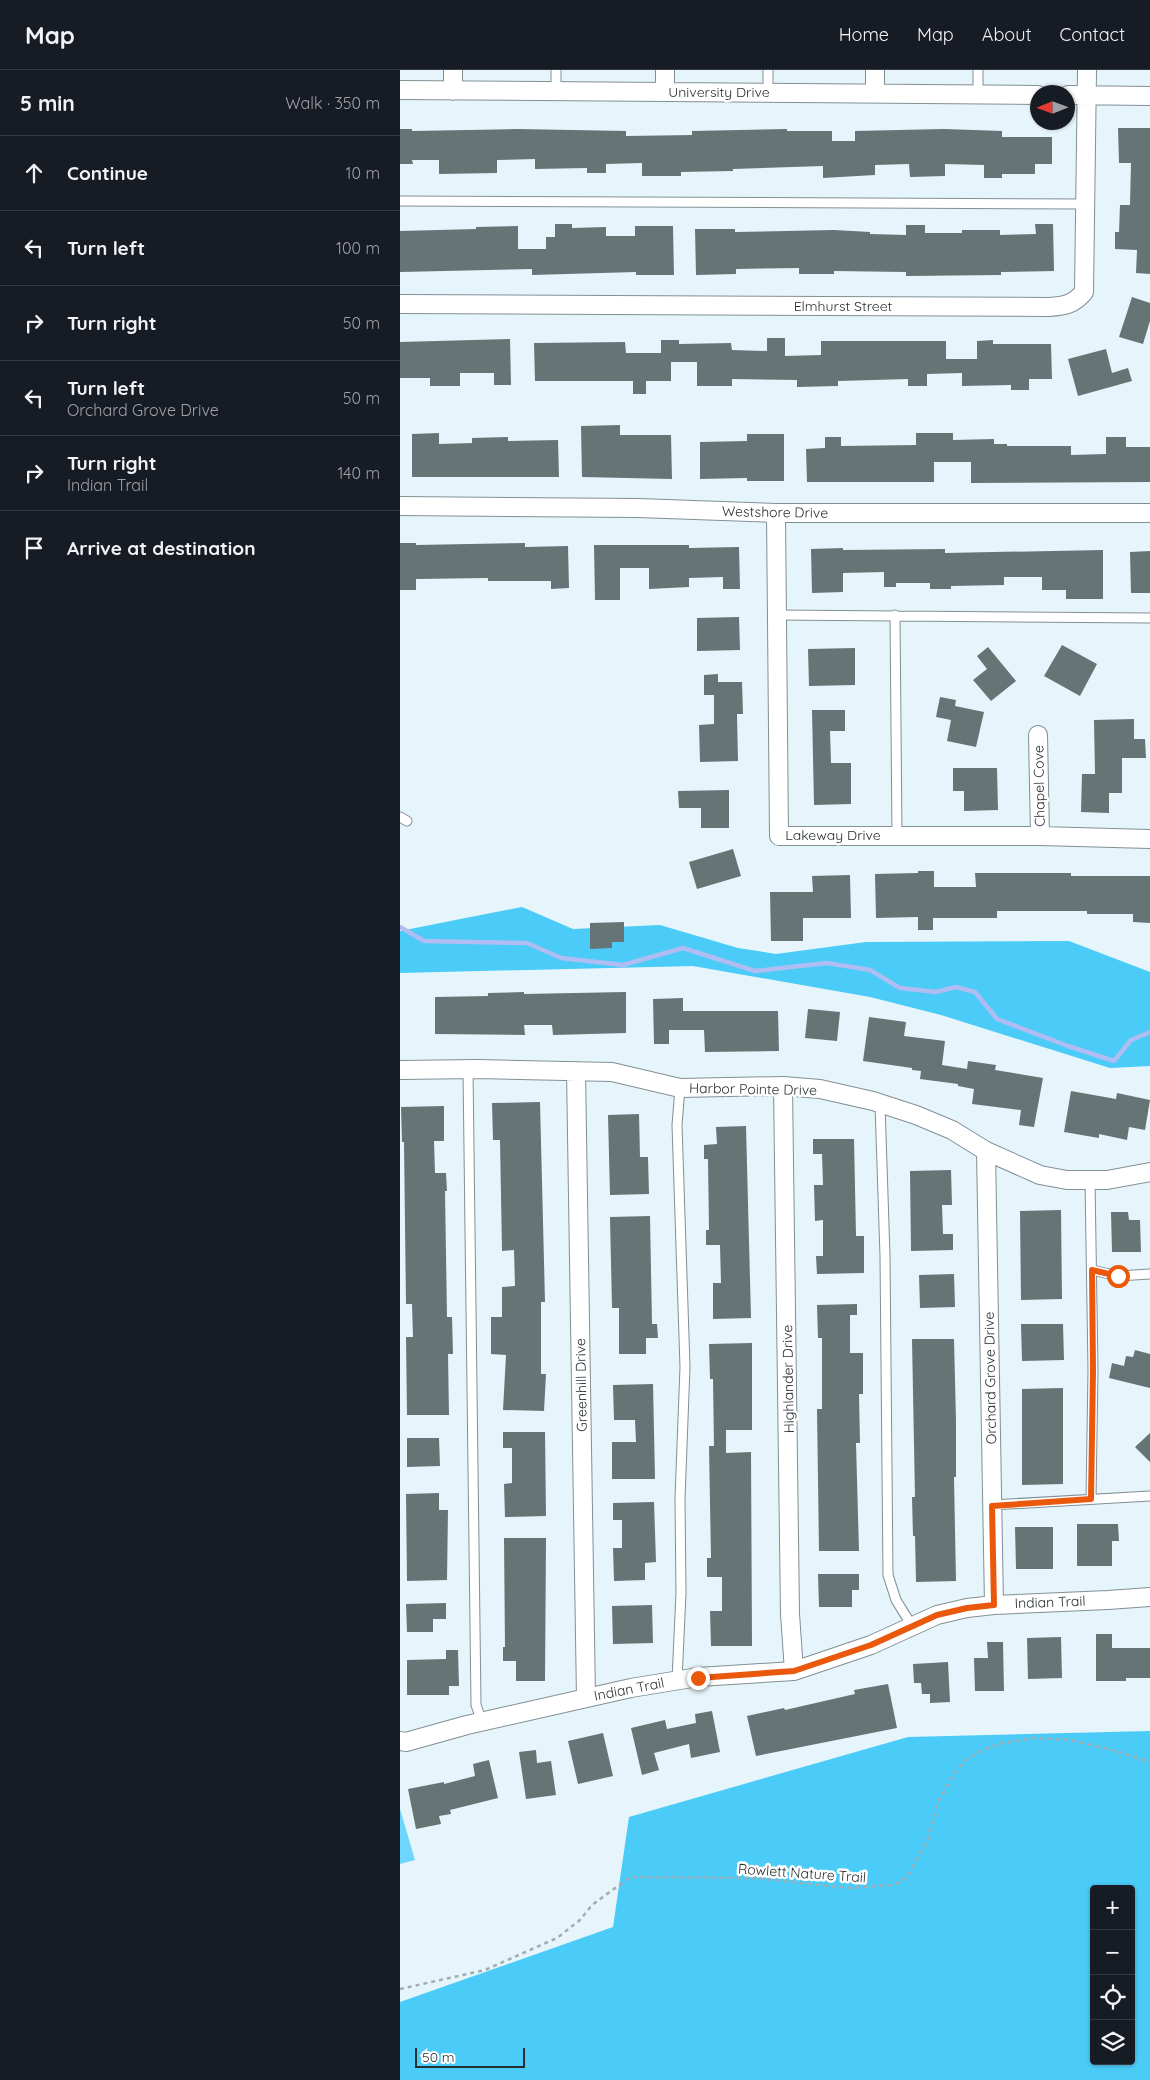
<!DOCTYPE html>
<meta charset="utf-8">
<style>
:root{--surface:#171b24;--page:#20242c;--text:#f1f3f6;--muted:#9ea1a6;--line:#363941}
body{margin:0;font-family:Quicksand,sans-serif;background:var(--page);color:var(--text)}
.controls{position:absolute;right:15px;bottom:15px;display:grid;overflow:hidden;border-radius:5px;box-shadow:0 1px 4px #0004}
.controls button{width:45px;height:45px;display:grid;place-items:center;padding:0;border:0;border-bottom:1px solid var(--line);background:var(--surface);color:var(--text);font:25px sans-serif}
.compass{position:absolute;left:630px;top:15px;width:45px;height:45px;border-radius:50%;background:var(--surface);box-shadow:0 1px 4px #0004;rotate:269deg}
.scale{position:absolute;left:15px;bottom:12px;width:110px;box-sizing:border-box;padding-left:5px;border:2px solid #282e30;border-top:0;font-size:14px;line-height:18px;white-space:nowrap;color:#282e30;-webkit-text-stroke:4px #fff;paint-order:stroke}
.stop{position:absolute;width:15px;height:15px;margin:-11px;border:4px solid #ea580c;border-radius:50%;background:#fff}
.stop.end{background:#ea580c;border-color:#fff;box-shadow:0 1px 5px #0008}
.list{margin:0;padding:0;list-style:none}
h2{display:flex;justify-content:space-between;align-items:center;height:65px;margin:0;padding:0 20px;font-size:21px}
h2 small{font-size:16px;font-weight:400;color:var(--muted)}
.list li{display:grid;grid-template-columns:32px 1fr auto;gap:15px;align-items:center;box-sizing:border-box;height:75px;padding:0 20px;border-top:1px solid var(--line)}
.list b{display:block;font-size:19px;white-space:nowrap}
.list p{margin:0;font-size:16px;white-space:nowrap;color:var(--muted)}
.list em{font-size:16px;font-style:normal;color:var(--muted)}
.icon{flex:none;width:28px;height:28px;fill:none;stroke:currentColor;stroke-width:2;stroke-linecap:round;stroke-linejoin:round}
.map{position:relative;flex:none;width:750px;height:2010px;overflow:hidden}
header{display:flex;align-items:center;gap:30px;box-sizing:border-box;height:70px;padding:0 25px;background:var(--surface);border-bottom:1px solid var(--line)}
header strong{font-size:24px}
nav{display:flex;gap:28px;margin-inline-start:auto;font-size:18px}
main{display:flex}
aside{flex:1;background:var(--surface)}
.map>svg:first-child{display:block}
.green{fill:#6ed5fc}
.forest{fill:#4bcbf8;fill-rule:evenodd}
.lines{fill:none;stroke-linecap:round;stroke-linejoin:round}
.stream{stroke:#afbdf2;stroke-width:4.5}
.building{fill:#657475}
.lane-casing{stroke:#828f95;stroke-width:11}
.street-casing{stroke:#828f95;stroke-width:20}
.path{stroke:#a1adb1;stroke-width:2.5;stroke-dasharray:4 4;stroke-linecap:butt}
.lane{stroke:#fff;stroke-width:9}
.street{stroke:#fff;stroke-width:18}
.route{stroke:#ea580c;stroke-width:6}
.labels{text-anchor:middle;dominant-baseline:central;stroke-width:5;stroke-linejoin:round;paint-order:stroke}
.street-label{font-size:14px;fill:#282e30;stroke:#fff}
</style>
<header>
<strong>Map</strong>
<nav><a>Home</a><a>Map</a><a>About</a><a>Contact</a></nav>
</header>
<main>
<aside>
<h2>5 min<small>Walk · 350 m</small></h2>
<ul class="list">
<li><svg class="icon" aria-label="ahead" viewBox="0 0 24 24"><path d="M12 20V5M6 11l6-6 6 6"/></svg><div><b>Continue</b></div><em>10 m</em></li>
<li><svg class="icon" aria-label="left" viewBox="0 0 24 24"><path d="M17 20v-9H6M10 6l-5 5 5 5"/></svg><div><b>Turn left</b></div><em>100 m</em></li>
<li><svg class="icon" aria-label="right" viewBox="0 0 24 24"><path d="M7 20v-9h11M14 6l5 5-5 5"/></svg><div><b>Turn right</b></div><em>50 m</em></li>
<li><svg class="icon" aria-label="left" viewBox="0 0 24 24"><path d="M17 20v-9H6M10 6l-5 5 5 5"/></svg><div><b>Turn left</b><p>Orchard Grove Drive</p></div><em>50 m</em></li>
<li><svg class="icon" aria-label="right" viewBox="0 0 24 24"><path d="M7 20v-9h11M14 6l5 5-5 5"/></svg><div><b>Turn right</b><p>Indian Trail</p></div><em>140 m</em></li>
<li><svg class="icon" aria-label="arrive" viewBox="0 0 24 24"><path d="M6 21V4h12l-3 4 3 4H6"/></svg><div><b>Arrive at destination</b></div></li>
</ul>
</aside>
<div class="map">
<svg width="750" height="2010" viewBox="0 0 750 2010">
<rect width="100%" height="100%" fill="#e6f5fb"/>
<path class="green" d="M 0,1739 L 15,1790 L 0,1794 Z"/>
<path class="forest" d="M 122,837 L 173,859 L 260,855 L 338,878 L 376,884 L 466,872 L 669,871 L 750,902 L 750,996 L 710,998 L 541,945 L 470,927 L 293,896 L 0,903 L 0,861 Z
M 750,1661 L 750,2010 L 0,2010 L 0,1932 L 213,1857 L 229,1747 L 508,1667 ZM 694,1819 L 731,1819 L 731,1991 L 694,1991 Z"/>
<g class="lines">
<path class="stream" d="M 0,857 L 24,871 L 127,873 L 161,888 L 223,895 L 283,878 L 355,901 L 427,893 L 470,900 L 500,918 L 536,922 L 556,917 L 575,922 L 597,949 L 668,976 L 714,991 L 731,970 L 750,962"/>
</g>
<path class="building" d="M 718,58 L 750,58 L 750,204 L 736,203 L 737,180 L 715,179 L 715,162 L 719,162 L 720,135 L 730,135 L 731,93 L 719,93 Z
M 0,59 L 12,59 L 12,61 L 117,59 L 226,61 L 226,66 L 292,65 L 292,61 L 387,59 L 387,61 L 432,61 L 432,71 L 455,71 L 455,61 L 544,59 L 602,61 L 602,67 L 652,67 L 652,94 L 635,94 L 635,104 L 602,104 L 602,108 L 584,108 L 584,95 L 545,94 L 545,106 L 510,107 L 509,94 L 475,95 L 475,105 L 423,108 L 423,96 L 333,99 L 333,101 L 281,102 L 281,106 L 242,106 L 242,93 L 206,94 L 206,103 L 187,103 L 187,98 L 135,99 L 135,89 L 97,90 L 97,103 L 39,104 L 39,90 L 12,90 L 13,94 L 0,94 Z
M 155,154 L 172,154 L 172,158 L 206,157 L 206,166 L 235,166 L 235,156 L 273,156 L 274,205 L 236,205 L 236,202 L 132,205 L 132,199 L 0,202 L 0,161 L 76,159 L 76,157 L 118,156 L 118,179 L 146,179 L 146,167 L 155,167 Z
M 635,154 L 653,154 L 654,201 L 601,202 L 601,205 L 506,206 L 506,202 L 434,201 L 434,204 L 399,204 L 399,198 L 336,199 L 336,204 L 296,205 L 295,159 L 335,159 L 335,162 L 434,160 L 470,162 L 470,164 L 506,165 L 506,155 L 525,155 L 525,163 L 562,163 L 562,160 L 600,160 L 600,165 L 636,164 Z
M 732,227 L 750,233 L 750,251 L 743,274 L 719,267 Z
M 367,268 L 385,268 L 385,286 L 421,285 L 421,271 L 546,271 L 546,289 L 577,289 L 577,271 L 593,270 L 593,274 L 651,274 L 652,309 L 629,309 L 629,320 L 611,320 L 611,315 L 562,316 L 562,303 L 527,304 L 527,316 L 508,316 L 508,309 L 438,311 L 438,316 L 397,317 L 397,310 L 332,309 L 332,316 L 297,316 L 297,292 L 271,292 L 271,311 L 246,311 L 246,324 L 233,324 L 233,311 L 135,311 L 134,273 L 225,272 L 226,283 L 261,283 L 261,270 L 279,270 L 279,274 L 331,273 L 332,280 L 367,281 Z
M 110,269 L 111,315 L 94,315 L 94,303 L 60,303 L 60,316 L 30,316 L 30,308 L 0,308 L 0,272 Z
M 706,279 L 712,303 L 728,298 L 732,311 L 678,326 L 668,289 Z
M 220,355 L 220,365 L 271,365 L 272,409 L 182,407 L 181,356 Z
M 39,363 L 39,374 L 72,373 L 72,368 L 108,367 L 108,371 L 158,370 L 159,407 L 12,407 L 12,364 Z
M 516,363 L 553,363 L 553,370 L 594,369 L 594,374 L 607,374 L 607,376 L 671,376 L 671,385 L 706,384 L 706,367 L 726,367 L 726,377 L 750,377 L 750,412 L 571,413 L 571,392 L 534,392 L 534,412 L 407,412 L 406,379 L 425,378 L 425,367 L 441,367 L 441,376 L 516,375 Z
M 347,364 L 384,364 L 384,411 L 347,411 L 347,408 L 300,409 L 300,372 L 347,371 Z
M 0,473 L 16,473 L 16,475 L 125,473 L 125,477 L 168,476 L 169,518 L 151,519 L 151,511 L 88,511 L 88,508 L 16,509 L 16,520 L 0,520 Z
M 194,475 L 289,475 L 289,478 L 339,477 L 340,519 L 323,519 L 323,507 L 289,508 L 289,517 L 249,519 L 249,498 L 220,498 L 220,530 L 195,530 Z
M 443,478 L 443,480 L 545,479 L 545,483 L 703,480 L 703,529 L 666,529 L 666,520 L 642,520 L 642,507 L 604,507 L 604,515 L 551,516 L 551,519 L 530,519 L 530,513 L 496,513 L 496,517 L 484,517 L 484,502 L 443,503 L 443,522 L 412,523 L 411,479 Z
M 750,481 L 750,523 L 731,523 L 730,482 Z
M 339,547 L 340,580 L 297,581 L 297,548 Z
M 662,575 L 697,594 L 680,626 L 644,606 Z
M 588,577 L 616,611 L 591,631 L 573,610 L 587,599 L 577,586 Z
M 455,578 L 455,615 L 409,616 L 408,579 Z
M 318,604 L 318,612 L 342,612 L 343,644 L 337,644 L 338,691 L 300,692 L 299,655 L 314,654 L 314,625 L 304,625 L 304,605 Z
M 540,627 L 556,630 L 555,636 L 584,642 L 576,677 L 547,671 L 551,650 L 536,647 Z
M 412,640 L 445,640 L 445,661 L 430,661 L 431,693 L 451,693 L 451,734 L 414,735 Z
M 734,649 L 734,669 L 745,669 L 746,688 L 722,688 L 722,723 L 709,723 L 709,743 L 681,742 L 682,704 L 695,704 L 694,650 Z
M 553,698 L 597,698 L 598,740 L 564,741 L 564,721 L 553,721 Z
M 329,720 L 329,758 L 301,758 L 301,738 L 279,738 L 278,721 Z
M 333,779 L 341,806 L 297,819 L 289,792 Z
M 518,801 L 534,801 L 534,817 L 576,817 L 575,803 L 671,803 L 671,806 L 750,806 L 750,853 L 733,852 L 733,844 L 687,844 L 687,841 L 597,841 L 597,848 L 533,848 L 533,860 L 518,860 L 518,847 L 476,848 L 475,804 L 518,803 Z
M 450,805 L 451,848 L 403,848 L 403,871 L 371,871 L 370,822 L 413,822 L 412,806 Z
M 224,852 L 224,872 L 212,872 L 212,878 L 190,879 L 190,853 Z
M 124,922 L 124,924 L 226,922 L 226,963 L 153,965 L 152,955 L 124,955 L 125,965 L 35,964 L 35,927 L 88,926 L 88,923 Z
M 283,928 L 283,941 L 378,941 L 379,981 L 305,982 L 304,960 L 269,960 L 269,974 L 254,974 L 253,929 Z
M 408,939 L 440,942 L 437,971 L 405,968 Z
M 469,947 L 506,952 L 504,966 L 545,971 L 542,995 L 567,999 L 568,991 L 596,995 L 595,1000 L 643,1008 L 634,1057 L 619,1055 L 621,1040 L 572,1034 L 574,1019 L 558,1016 L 558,1014 L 520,1009 L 521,1001 L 512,1000 L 512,998 L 463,991 Z
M 671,1021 L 716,1029 L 717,1023 L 750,1030 L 745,1060 L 729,1057 L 727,1070 L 699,1064 L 699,1068 L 664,1062 Z
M 140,1032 L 145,1232 L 141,1232 L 141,1304 L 146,1304 L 144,1341 L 103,1340 L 106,1285 L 91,1284 L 91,1247 L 102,1247 L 102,1217 L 115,1216 L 114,1180 L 102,1181 L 100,1070 L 93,1070 L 92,1033 Z
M 44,1036 L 44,1071 L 34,1071 L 35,1103 L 46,1103 L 47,1121 L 45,1121 L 47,1247 L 52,1247 L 53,1284 L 48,1284 L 49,1345 L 7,1345 L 6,1267 L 13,1267 L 12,1234 L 6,1234 L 4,1072 L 2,1072 L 1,1037 Z
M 239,1044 L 240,1087 L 248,1087 L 249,1124 L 210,1125 L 208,1045 Z
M 346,1056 L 351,1248 L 313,1249 L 313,1213 L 321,1213 L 320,1175 L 306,1175 L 306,1160 L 309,1160 L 308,1089 L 304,1089 L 304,1075 L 317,1074 L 316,1057 Z
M 413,1069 L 454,1069 L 456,1166 L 464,1166 L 464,1203 L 417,1204 L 416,1186 L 423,1186 L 423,1150 L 415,1151 L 414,1115 L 423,1115 L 422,1084 L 413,1084 Z
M 551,1100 L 552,1135 L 542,1135 L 543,1164 L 553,1164 L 553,1180 L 511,1181 L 510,1101 Z
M 661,1140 L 662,1229 L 621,1230 L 620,1141 Z
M 711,1142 L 728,1142 L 729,1150 L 740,1150 L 741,1182 L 712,1182 Z
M 250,1146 L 252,1254 L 257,1254 L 258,1268 L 246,1268 L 246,1284 L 219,1284 L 219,1238 L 212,1238 L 210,1147 Z
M 554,1204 L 555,1237 L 520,1238 L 519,1205 Z
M 457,1234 L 457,1245 L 450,1245 L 450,1283 L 463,1283 L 463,1324 L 459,1324 L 460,1373 L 456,1373 L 459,1481 L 419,1481 L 417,1339 L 422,1339 L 422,1268 L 418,1268 L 417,1235 Z
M 621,1254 L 663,1254 L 664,1290 L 622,1291 Z
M 512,1269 L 554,1269 L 556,1351 L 556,1407 L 554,1407 L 556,1511 L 516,1512 L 515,1466 L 513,1466 L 512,1427 L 515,1427 Z
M 352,1273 L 352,1360 L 326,1360 L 326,1383 L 351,1382 L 352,1576 L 311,1576 L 310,1541 L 322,1541 L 322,1507 L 307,1507 L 307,1488 L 311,1488 L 309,1376 L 314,1376 L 313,1309 L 310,1309 L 309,1274 Z
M 735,1280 L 750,1284 L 750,1318 L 709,1308 L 712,1293 L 724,1296 L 726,1286 L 733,1287 Z
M 253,1314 L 255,1409 L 212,1409 L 212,1372 L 236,1372 L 235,1350 L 214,1350 L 213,1315 Z
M 663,1318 L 663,1414 L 622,1415 L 622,1319 Z
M 103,1362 L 145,1362 L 146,1446 L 105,1447 L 104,1414 L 112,1413 L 112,1378 L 103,1378 Z
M 750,1363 L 750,1392 L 735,1377 Z
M 7,1368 L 39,1368 L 40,1396 L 7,1397 Z
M 39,1423 L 39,1440 L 48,1440 L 47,1510 L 7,1511 L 6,1424 Z
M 254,1432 L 256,1492 L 245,1493 L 245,1510 L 214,1511 L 213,1478 L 222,1478 L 222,1450 L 213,1450 L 213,1433 Z
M 677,1454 L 718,1454 L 719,1471 L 712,1471 L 712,1496 L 677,1496 Z
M 615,1457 L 653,1457 L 653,1499 L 616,1499 Z
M 104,1468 L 146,1468 L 145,1611 L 116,1611 L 116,1591 L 103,1591 L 103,1577 L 105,1577 Z
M 418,1504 L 459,1504 L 459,1520 L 452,1520 L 452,1537 L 419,1537 Z
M 46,1533 L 46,1549 L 33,1549 L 33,1562 L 7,1562 L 6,1534 Z
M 252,1535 L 253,1573 L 213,1574 L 212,1536 Z
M 696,1564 L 712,1564 L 712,1578 L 750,1578 L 750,1608 L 726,1608 L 726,1611 L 696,1611 Z
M 661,1567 L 662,1608 L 628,1609 L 627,1568 Z
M 587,1572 L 603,1572 L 604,1621 L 575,1621 L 574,1588 L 588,1588 Z
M 46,1580 L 58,1580 L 59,1616 L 49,1616 L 49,1625 L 7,1625 L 7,1590 L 46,1589 Z
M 548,1592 L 550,1632 L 530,1633 L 530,1624 L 522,1624 L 521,1613 L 514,1613 L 513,1594 Z
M 488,1614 L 497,1658 L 356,1686 L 347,1646 L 384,1638 L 385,1640 L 455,1624 L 454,1620 Z
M 312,1641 L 320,1682 L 291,1688 L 289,1674 L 254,1683 L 259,1700 L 242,1705 L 231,1658 L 265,1650 L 267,1659 L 296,1653 L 295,1644 Z
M 203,1663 L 213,1706 L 178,1714 L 168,1671 Z
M 136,1680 L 137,1693 L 151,1691 L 156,1725 L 126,1729 L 119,1682 Z
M 89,1690 L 98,1728 L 50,1740 L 51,1744 L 39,1746 L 41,1754 L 16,1759 L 8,1719 L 44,1712 L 44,1714 L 75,1706 L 73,1694 Z"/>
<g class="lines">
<g class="lane-casing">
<path id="lane" d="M 156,0 L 156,22
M 368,22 L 368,0
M 578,24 L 578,0
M 0,131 L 685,134
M 376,545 L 750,548
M 495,545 L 497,766
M 0,747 L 7,751
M 68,1000 L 76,1635 L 82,1652
M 480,1034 L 485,1186 L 488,1505 L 496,1530 L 512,1556
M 690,1110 L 693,1300 L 691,1429
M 692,1200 L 718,1206 L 750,1204
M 592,1435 L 750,1426
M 277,1610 L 281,1523 L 280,1428 L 285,1297 L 277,1055 L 280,1018"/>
</g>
<g class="street-casing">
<path id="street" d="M 0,20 L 638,25
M 53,21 L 53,0
M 265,22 L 265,0
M 475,23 L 475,0
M 668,25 L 750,26
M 0,234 L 649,237 C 665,236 674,234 684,222 L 687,0
M 0,436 L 238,438 L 376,443 L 750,443
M 376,443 L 379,766 L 640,766 L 750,769
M 638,665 L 640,766
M 0,1000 L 77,999 L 212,1002 L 280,1018 L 383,1016 L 420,1019 L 473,1031 L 516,1045 L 552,1060 L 586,1081 L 640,1105 L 667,1110 L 707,1110 L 750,1102
M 176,1001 L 186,1628
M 383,1016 L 390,1544 L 394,1601
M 586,1081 L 594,1535
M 0,1671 L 6,1672 L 67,1655 L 231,1618 L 298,1607 L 394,1601 L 471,1575 L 537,1545 L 567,1538 L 594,1535 L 708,1530 L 750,1527"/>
</g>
<path class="path" d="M 0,1919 L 85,1900 L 157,1868 L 180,1850 L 192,1835 L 230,1807 L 356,1808 L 448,1818 L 492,1815 L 501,1812 L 509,1804 L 529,1766 L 537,1734 L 556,1700 L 567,1689 L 583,1680 L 603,1673 L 635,1668 L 670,1670 L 716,1681 L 750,1692"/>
<use href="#lane" class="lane"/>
<use href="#street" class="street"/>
</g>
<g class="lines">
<path class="route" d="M 298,1608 L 394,1601 L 471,1575 L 537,1545 L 567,1538 L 594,1535 L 592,1436 L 691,1429 L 693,1300 L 692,1200 L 718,1206"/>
</g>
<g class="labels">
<g class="street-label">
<text x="319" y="22">University Drive</text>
<text x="443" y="236">Elmhurst Street</text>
<text transform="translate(375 442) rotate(1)">Westshore Drive</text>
<text transform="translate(639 716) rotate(-91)">Chapel Cove</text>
<text x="433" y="765">Lakeway Drive</text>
<text transform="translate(353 1019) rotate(1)">Harbor Pointe Drive</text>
<text transform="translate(590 1308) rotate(-91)">Orchard Grove Drive</text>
<text transform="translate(388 1309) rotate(-91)">Highlander Drive</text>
<text transform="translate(181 1315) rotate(-91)">Greenhill Drive</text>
<text transform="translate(650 1532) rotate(-2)">Indian Trail</text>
<text transform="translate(229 1619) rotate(-11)">Indian Trail</text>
<text transform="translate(402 1803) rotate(4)">Rowlett Nature Trail</text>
</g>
</g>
</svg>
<div class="controls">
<button>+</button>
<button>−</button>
<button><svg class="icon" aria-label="locate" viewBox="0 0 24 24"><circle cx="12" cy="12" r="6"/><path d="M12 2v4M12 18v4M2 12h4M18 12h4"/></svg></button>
<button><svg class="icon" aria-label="layers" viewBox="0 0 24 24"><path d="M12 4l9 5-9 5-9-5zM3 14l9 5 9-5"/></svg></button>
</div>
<svg class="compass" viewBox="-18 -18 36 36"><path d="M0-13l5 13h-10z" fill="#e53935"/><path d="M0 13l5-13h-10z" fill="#9ea1a6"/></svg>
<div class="scale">50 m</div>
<div class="stop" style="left:718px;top:1206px"></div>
<div class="stop end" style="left:298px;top:1608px"></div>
</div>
</main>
